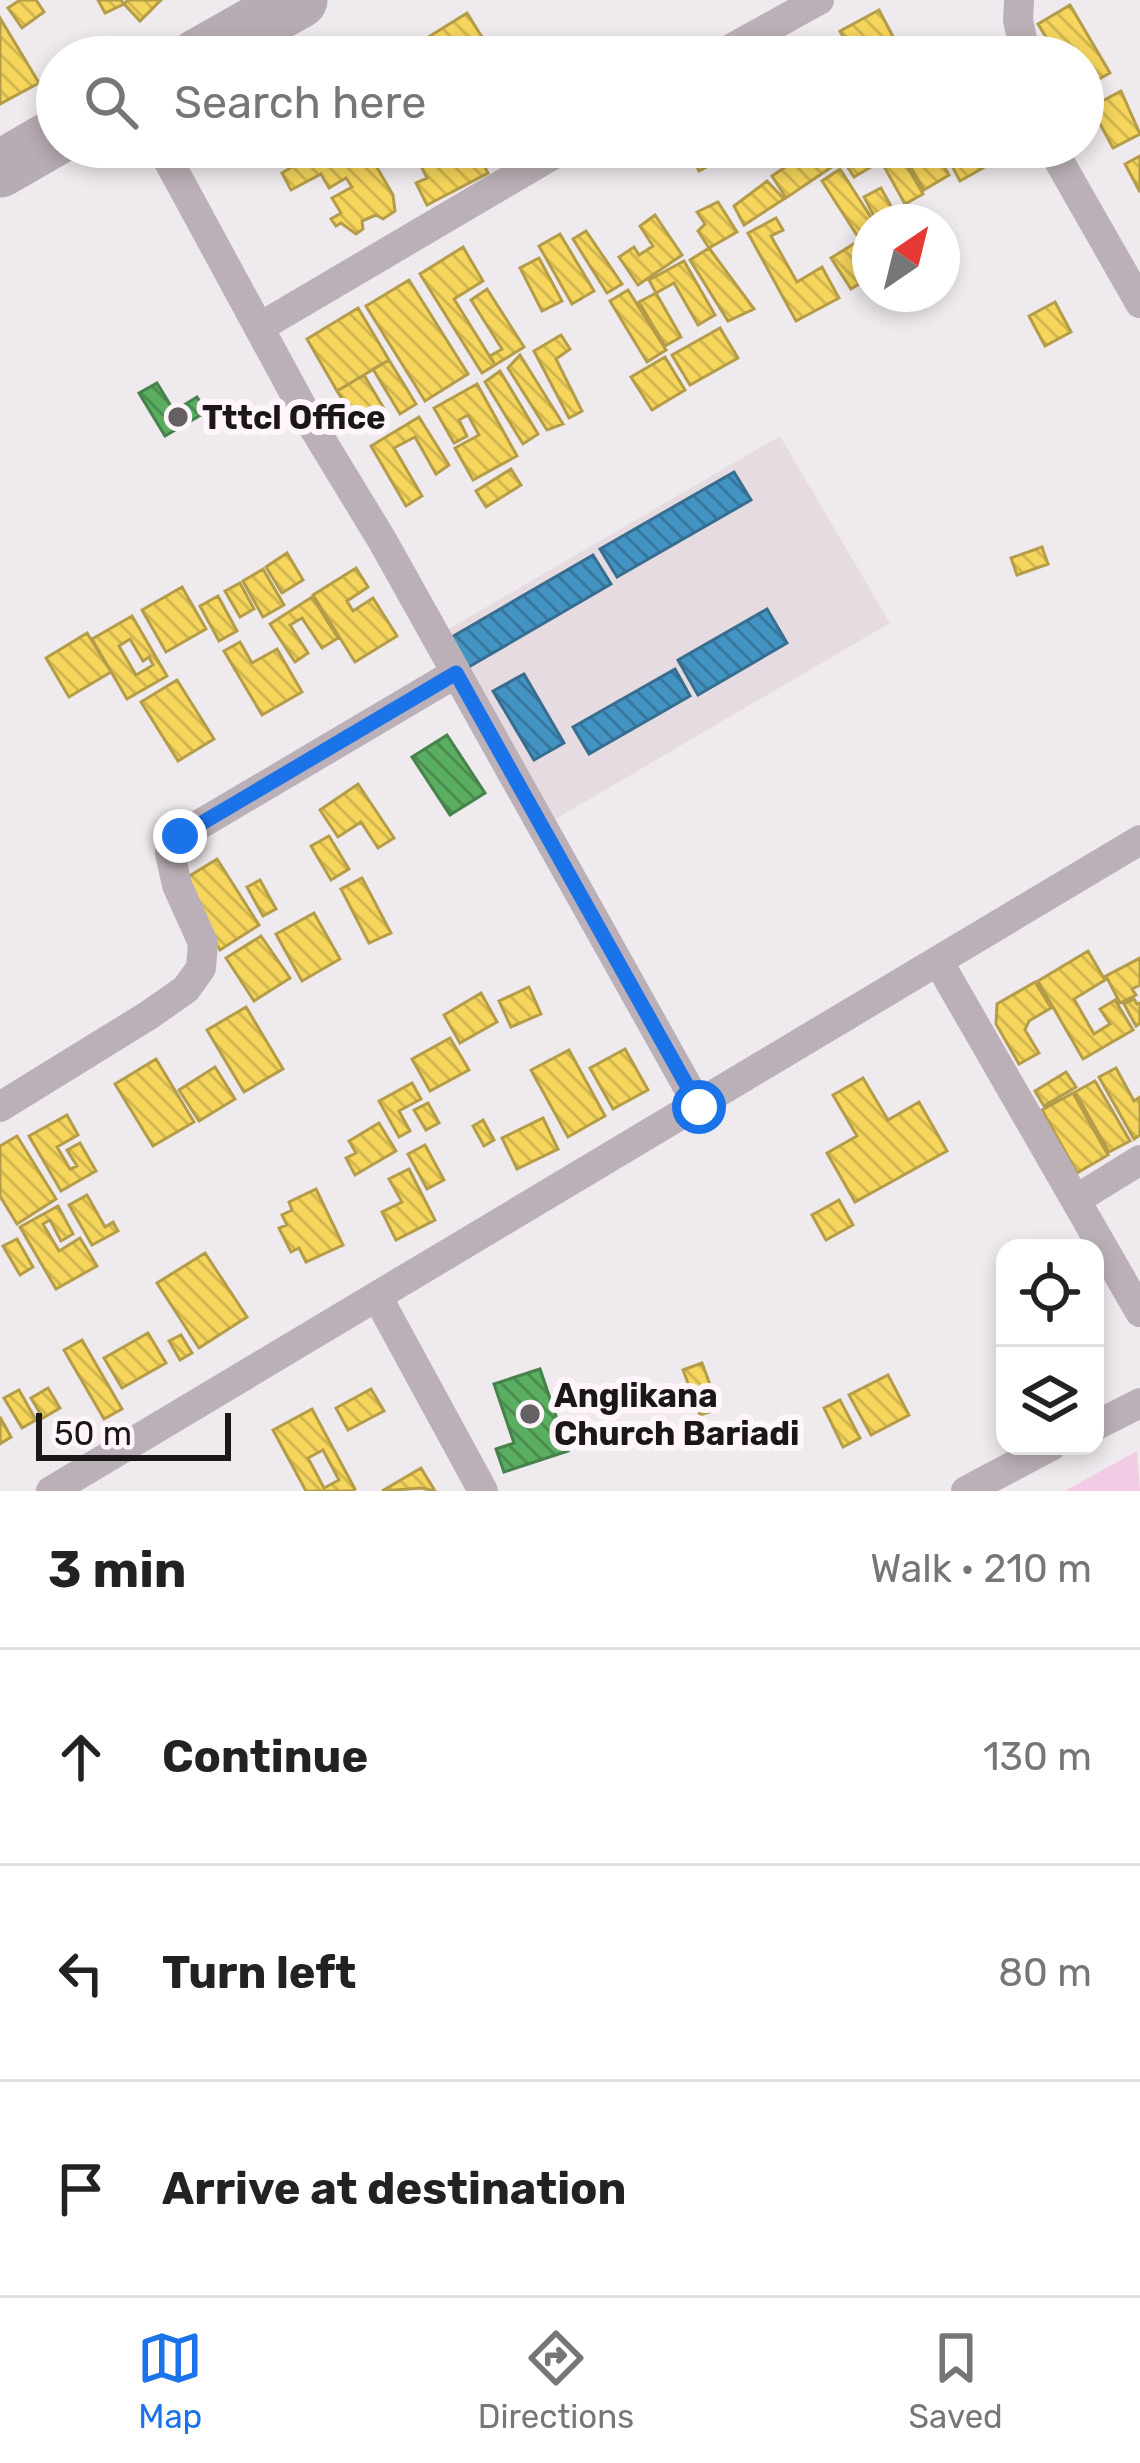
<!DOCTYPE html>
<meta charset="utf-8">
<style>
:root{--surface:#fff;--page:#f2f2f2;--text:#222;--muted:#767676;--line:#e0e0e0;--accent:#1a73e8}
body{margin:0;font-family:Rubik,sans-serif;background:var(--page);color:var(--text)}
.controls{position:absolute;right:36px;bottom:36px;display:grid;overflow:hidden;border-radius:24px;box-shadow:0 6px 18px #0003}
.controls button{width:108px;height:108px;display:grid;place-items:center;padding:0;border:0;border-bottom:3px solid var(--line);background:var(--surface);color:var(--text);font:60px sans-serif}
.compass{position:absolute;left:852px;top:204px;width:108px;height:108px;border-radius:50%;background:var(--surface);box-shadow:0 6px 18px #0003;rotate:35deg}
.scale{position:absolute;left:36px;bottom:30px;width:195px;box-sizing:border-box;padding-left:12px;border:6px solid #1b1719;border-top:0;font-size:33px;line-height:42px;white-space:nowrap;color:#1b1719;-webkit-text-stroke:9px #fff5fb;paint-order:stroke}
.stop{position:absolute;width:36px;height:36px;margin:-27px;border:9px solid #1a73e8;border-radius:50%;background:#fff}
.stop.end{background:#1a73e8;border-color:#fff;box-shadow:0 3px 12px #0008}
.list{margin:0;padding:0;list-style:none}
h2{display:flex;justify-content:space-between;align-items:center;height:156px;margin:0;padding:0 48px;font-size:51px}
h2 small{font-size:39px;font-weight:400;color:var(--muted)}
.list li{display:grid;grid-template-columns:78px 1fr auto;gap:36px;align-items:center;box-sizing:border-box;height:216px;padding:0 48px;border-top:3px solid var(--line)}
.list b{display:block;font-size:45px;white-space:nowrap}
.list em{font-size:39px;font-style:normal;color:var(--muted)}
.icon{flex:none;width:66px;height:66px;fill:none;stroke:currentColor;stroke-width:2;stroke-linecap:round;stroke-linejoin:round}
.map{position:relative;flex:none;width:1140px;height:1491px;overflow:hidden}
.search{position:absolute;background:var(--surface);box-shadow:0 6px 18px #0003;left:36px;right:36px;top:36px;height:132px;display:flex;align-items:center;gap:30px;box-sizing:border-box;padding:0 42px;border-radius:66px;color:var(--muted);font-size:45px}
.sheet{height:804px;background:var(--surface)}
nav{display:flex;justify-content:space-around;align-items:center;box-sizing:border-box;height:168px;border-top:3px solid var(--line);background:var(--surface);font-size:33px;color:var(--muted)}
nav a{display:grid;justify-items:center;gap:6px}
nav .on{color:var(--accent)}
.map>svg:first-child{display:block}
.built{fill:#e6dbe1}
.park{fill:#f2cce4}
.homes{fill:url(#homes-back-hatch);stroke:#b49c48;stroke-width:3;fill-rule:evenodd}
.schools{fill:url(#schools-back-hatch);stroke:#376e90;stroke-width:3}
.public{fill:url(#public-back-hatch);stroke:#47814b;stroke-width:3}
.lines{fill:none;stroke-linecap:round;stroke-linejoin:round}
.street{stroke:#bbb0b7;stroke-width:30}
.highway{stroke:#b8acb4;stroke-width:57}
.route{stroke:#1a73e8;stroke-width:15}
.poi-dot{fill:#656163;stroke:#fff5fb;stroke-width:4.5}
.labels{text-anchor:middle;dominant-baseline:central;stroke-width:12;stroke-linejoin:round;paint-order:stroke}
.poi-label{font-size:33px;font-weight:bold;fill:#1b1719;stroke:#fff5fb;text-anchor:start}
</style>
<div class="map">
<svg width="1140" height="1491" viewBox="0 0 1140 1491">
<defs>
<pattern id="homes-back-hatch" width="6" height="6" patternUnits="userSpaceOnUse" patternTransform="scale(3)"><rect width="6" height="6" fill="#f6d55c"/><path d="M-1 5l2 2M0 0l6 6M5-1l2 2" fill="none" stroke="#d2b64f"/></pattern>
<pattern id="schools-back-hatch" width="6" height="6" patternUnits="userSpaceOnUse" patternTransform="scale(3)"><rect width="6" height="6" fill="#4393c3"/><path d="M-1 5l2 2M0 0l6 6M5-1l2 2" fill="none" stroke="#37779e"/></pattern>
<pattern id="public-back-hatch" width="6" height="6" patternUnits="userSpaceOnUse" patternTransform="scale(3)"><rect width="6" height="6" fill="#5aae61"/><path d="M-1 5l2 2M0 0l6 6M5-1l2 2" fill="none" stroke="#4a8d4f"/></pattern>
</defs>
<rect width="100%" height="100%" fill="#efeaed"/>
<path class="built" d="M 780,436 L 890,623 L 552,821 L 442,633 Z"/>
<path class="park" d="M 1137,1451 L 1140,1491 L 1065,1491 Z"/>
<path class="homes" d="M 20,0 L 36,0 L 44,12 L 22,28 L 8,8 Z
M 98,0 L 121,0 L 124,4 L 105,13 Z
M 128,0 L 161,0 L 140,21 L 124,4 Z
M 1070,5 L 1110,73 L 1083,88 L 1083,57 L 1058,57 L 1038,24 Z
M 879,10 L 900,50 L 887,57 L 854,57 L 840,31 Z
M 467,13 L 492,53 L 486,57 L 432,57 L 422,41 Z
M 0,18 L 39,83 L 0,104 Z
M 820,41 L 830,57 L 792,57 Z
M 1121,91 L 1140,134 L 1113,148 L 1091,107 Z
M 287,147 L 365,147 L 393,195 L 395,211 L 383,219 L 376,215 L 362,221 L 363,229 L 356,234 L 341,223 L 336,226 L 331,219 L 341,213 L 332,198 L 352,187 L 346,178 L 329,188 L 321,174 L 291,190 L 282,173 L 295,165 Z
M 434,147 L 475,147 L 488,173 L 427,205 L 416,183 L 427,178 L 419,162 L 437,153 Z
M 688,147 L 745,147 L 699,171 Z
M 815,147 L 820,147 L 833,166 L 786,198 L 772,176 Z
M 832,147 L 867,147 L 840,162 Z
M 873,147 L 896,147 L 923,194 L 905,204 L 881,161 L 854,177 L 845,163 Z
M 899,147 L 933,147 L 949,175 L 924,190 Z
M 942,147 L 972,147 L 983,168 L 960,181 Z
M 1140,156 L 1140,192 L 1125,164 Z
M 840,169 L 874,222 L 870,222 L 870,277 L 851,289 L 831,258 L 860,240 L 822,181 Z
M 767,181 L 784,199 L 744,225 L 734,206 Z
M 881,188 L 899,221 L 898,222 L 877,222 L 864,197 Z
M 718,202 L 737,232 L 709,248 L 698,231 L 705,224 L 697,212 Z
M 655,215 L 682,255 L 638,285 L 619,257 L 634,247 L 639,255 L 653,246 L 640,226 Z
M 776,218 L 783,230 L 771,236 L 797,282 L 822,267 L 839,298 L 796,321 L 748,233 Z
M 586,231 L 622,284 L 607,293 L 573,239 Z
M 560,234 L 594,291 L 572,304 L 539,246 Z
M 463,247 L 483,281 L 454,299 L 495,365 L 482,373 L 420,274 Z
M 709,248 L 754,309 L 728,321 L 690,260 Z
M 539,258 L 562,301 L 542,311 L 520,268 Z
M 684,261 L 715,315 L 698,325 L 674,283 L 656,293 L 649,280 Z
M 409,280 L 468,374 L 425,401 L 366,306 Z
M 487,289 L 524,347 L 495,365 L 490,356 L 502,349 L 471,300 Z
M 628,290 L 666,350 L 647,362 L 610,301 Z
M 656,293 L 681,337 L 665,346 L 639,302 Z
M 1055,302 L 1071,332 L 1045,346 L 1029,316 Z
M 358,308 L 389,360 L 337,391 L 307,339 Z
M 720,328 L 738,358 L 690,385 L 672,355 Z
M 561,335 L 570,349 L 556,359 L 582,411 L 569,418 L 534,351 Z
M 520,355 L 563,424 L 547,430 L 508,368 Z
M 665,357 L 685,390 L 652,410 L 631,377 Z
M 389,360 L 416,404 L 400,414 L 373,369 Z
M 500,371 L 538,434 L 523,444 L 485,382 Z
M 364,375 L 386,412 L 360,427 L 337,391 Z
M 477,384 L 517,456 L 473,480 L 455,448 L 479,435 L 468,415 L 459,420 L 467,436 L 454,443 L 434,408 Z
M 419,417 L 449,465 L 436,474 L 415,437 L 394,448 L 422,496 L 406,506 L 371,446 Z
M 511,469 L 521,485 L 486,507 L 476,491 Z
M 1042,547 L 1048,564 L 1017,575 L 1011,558 Z
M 287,553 L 303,580 L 282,593 L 266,567 Z
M 356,568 L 368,587 L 347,601 L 353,611 L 373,598 L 397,636 L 355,662 L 313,595 Z
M 263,569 L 284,605 L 263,617 L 243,581 Z
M 240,583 L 254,609 L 240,617 L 225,591 Z
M 182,587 L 206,629 L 166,652 L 142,610 Z
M 218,596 L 237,631 L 219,641 L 200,606 Z
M 312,597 L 338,638 L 322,648 L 302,618 L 290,625 L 308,653 L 295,662 L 270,624 Z
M 132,616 L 167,676 L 127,699 L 92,639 ZM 130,639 L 143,661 L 149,657 L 153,665 L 136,675 L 119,646 Z
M 87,633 L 111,672 L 69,697 L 46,658 Z
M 240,642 L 252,663 L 277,649 L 302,692 L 262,715 L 224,651 Z
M 177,680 L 214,739 L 178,761 L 141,702 Z
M 358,784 L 394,838 L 378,848 L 361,822 L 338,837 L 320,810 Z
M 329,836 L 349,869 L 331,880 L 311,846 Z
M 217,859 L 259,925 L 220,950 L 178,883 Z
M 362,878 L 391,933 L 369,943 L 341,889 Z
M 260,880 L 276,909 L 263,916 L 247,887 Z
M 314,913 L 340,959 L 302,981 L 276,934 Z
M 261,936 L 290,978 L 254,1001 L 226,958 Z
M 1088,951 L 1105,980 L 1074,999 L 1094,1034 L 1110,1024 L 1100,1009 L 1115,1000 L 1133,1030 L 1083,1059 L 1038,981 Z
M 1140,958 L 1140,985 L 1132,989 L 1136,995 L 1120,1003 L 1106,976 Z
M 1035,982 L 1051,1008 L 1029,1021 L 1025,1030 L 1039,1053 L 1019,1064 L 996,1024 L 997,1004 Z
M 529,987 L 541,1014 L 511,1027 L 499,1001 Z
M 481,993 L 497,1022 L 460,1043 L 444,1015 Z
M 1134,999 L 1137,1004 L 1140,1003 L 1140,1023 L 1136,1026 L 1124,1004 Z
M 246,1007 L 283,1069 L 244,1092 L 207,1030 Z
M 450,1038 L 469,1070 L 430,1091 L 412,1059 Z
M 625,1049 L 648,1090 L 613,1109 L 590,1068 Z
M 569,1050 L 605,1116 L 568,1137 L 531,1070 Z
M 156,1059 L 194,1122 L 153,1146 L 115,1084 Z
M 215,1067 L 235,1099 L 199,1121 L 179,1090 Z
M 1116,1068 L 1134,1101 L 1140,1097 L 1140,1135 L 1134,1139 L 1099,1077 Z
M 1066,1072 L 1076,1087 L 1044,1106 L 1035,1091 Z
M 863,1078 L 888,1120 L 919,1102 L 947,1151 L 855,1202 L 827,1153 L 857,1136 L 833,1095 Z
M 1095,1081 L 1130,1141 L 1109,1152 L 1075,1092 Z
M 412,1083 L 421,1099 L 399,1111 L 410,1131 L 399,1137 L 379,1101 Z
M 1073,1093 L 1108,1155 L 1077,1173 L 1042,1110 Z
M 428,1103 L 439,1123 L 426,1130 L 414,1110 Z
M 67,1115 L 78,1135 L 57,1147 L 70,1169 L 77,1166 L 67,1150 L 80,1143 L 96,1171 L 61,1191 L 29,1136 Z
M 543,1118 L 558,1149 L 517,1169 L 502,1138 Z
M 483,1120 L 494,1140 L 484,1146 L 473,1126 Z
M 379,1123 L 396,1151 L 355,1175 L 346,1158 L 356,1153 L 349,1141 Z
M 17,1136 L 56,1199 L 17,1224 L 0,1196 L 0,1146 Z
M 425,1145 L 444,1180 L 427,1189 L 408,1154 Z
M 409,1169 L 435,1220 L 396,1240 L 382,1212 L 402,1202 L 389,1179 Z
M 316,1189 L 343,1245 L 306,1262 L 299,1248 L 291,1252 L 279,1228 L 287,1225 L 282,1215 L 292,1210 L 289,1202 Z
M 87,1195 L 105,1227 L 113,1222 L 118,1231 L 92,1245 L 69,1205 Z
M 839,1200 L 853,1225 L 826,1240 L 812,1215 Z
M 58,1206 L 73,1234 L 61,1241 L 50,1220 L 43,1224 L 59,1251 L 80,1238 L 97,1266 L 56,1289 L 20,1227 Z
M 17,1239 L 33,1267 L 20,1275 L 3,1246 Z
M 205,1253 L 247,1317 L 199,1348 L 157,1283 Z
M 148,1333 L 166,1363 L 122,1388 L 104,1358 Z
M 181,1335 L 192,1353 L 180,1360 L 169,1341 Z
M 82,1340 L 122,1409 L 104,1419 L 64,1350 Z
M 702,1363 L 719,1409 L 700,1415 L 683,1370 Z
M 888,1375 L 909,1415 L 871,1435 L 849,1395 Z
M 48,1388 L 60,1408 L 43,1418 L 31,1398 Z
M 371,1389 L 384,1411 L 348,1430 L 336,1408 Z
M 19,1390 L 36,1420 L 22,1428 L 4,1398 Z
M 840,1400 L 860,1438 L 843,1447 L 824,1408 Z
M 312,1409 L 355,1489 L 351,1491 L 306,1491 L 273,1430 ZM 323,1450 L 339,1480 L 324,1488 L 308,1458 Z
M 0,1417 L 11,1437 L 0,1444 Z
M 421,1468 L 435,1491 L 421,1488 L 382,1491 Z"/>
<path class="schools" d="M 734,472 L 751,500 L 617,577 L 600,549 Z
M 593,555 L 611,584 L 467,668 L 450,638 Z
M 767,609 L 787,643 L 698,695 L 678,660 Z
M 675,669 L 690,696 L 589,754 L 573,727 Z
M 524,674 L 564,743 L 534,760 L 493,691 Z"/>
<path class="public" d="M 157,383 L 174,411 L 197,397 L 206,412 L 165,436 L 139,393 Z
M 447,735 L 485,793 L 450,815 L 412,757 Z
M 540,1369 L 568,1451 L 504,1472 L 496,1449 L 514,1443 L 494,1384 Z"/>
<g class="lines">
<path class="street" d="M 1019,0 L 1018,20 L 1026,57
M 716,57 L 819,0
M 161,147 L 309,420 L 382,540 L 699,1107
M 1051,147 L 1140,303
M 260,327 L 566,147
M 938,961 L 1140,1312
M 0,1107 L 149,1015 L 186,989 L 201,968 L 203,943 L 177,885 L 170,853 L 180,836 L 456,673
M 1077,1199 L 1140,1160
M 378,1298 L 483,1491
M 1095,1426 L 1140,1403
M 51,1491 L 1140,840
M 966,1491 L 1051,1446"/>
<path class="highway" d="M 198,57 L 299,0
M 0,169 L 57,136"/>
</g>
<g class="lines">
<path class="route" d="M 180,836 L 456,673 L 699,1107"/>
</g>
<g class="poi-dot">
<circle cx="178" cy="417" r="12"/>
<circle cx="530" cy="1414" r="12"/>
</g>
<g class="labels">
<g class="poi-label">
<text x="202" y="417">Tttcl Office</text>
<text x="554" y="1395">Anglikana<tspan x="554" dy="38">Church Bariadi</tspan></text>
</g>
</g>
</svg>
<div class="controls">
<button><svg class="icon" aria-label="locate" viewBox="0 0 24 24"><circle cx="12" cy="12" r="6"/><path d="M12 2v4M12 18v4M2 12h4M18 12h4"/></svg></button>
<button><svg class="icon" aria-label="layers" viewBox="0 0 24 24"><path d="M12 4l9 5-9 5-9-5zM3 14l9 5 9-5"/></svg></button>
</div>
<svg class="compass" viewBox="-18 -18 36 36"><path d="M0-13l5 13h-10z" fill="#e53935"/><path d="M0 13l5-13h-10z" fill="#767676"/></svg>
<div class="scale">50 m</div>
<div class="stop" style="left:699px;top:1107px"></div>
<div class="stop end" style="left:180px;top:836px"></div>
<div class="search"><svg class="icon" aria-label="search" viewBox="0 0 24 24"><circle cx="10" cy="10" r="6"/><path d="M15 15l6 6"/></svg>Search here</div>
</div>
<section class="sheet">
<h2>3 min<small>Walk · 210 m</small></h2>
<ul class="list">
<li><svg class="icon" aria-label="ahead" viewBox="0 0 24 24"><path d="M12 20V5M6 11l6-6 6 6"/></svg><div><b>Continue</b></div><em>130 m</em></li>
<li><svg class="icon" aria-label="left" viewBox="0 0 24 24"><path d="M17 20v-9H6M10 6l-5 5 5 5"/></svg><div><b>Turn left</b></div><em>80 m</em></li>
<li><svg class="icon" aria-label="arrive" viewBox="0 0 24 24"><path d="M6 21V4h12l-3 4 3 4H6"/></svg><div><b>Arrive at destination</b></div></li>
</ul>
</section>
<nav>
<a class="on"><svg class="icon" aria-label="map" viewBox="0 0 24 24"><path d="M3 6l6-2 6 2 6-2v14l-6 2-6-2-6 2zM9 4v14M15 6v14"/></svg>Map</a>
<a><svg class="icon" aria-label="directions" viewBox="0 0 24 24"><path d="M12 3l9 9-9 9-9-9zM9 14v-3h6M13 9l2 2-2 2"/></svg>Directions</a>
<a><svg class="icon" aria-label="saved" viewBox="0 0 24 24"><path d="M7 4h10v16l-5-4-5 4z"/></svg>Saved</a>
</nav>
